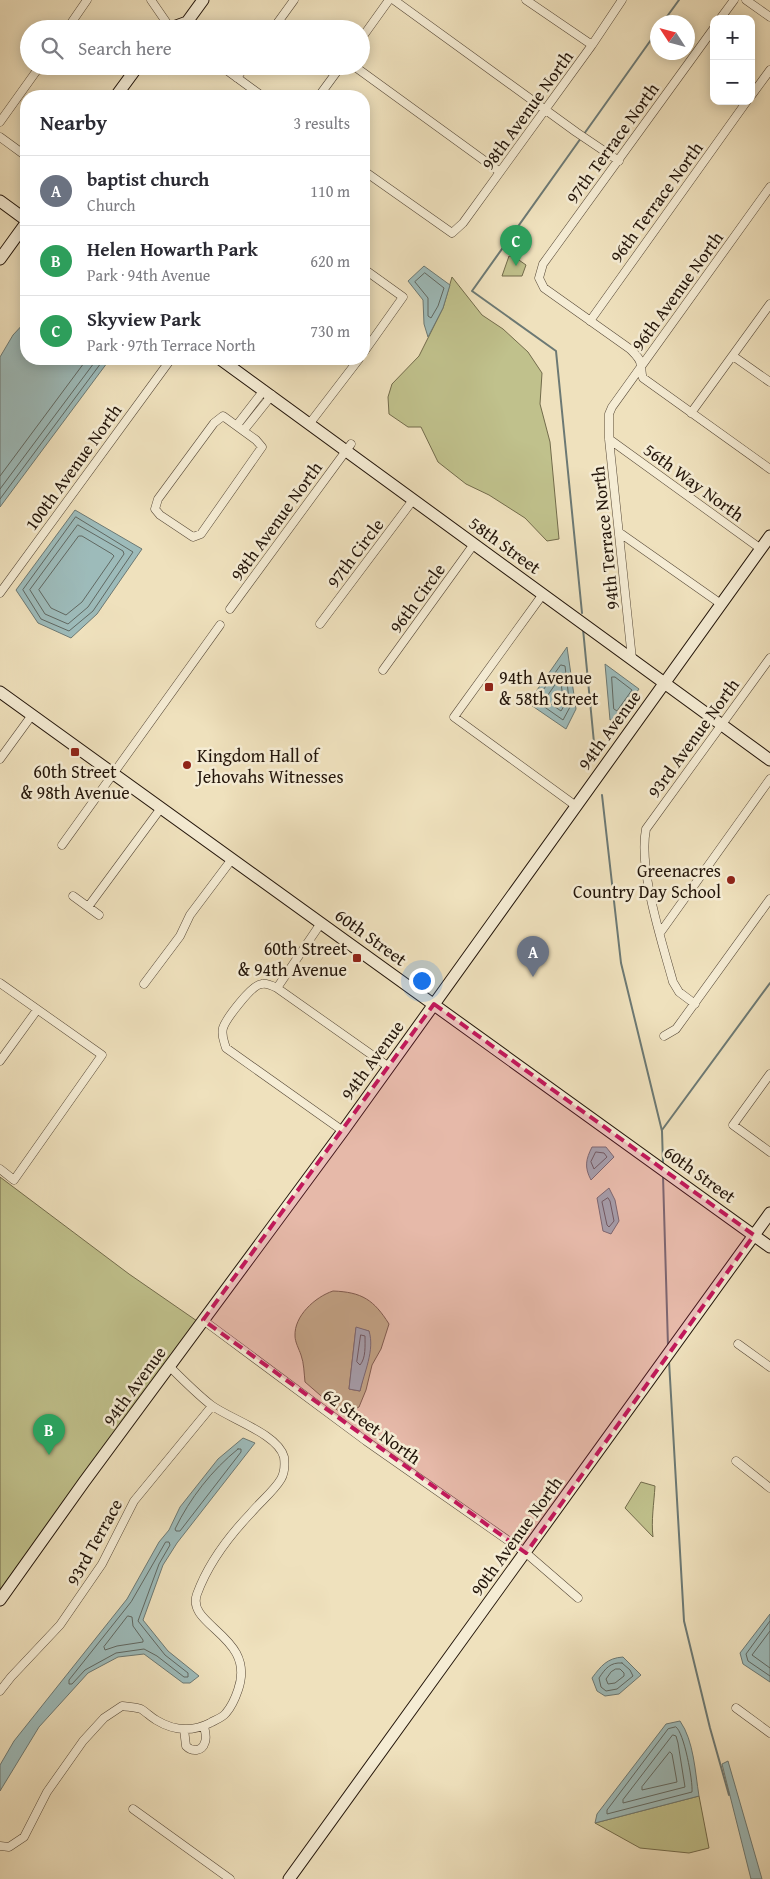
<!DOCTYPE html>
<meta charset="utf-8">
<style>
:root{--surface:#fff;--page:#f7f7f7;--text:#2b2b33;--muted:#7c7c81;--line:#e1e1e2;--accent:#8f2418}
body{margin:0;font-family:"Gentium Book Plus",serif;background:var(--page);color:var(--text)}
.controls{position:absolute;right:15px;top:15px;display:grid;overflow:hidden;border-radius:10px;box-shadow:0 2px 12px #0003}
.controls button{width:45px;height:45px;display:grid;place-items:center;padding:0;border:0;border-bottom:1px solid var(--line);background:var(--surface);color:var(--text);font:25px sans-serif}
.compass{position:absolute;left:650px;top:15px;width:45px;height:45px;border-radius:50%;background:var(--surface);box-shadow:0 2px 12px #0003;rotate:306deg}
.you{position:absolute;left:421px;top:980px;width:18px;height:18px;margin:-12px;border:4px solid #fff;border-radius:50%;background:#1a73e8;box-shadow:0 0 0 8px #1a73e833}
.badge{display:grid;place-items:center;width:32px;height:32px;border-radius:50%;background:var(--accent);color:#fff;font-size:16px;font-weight:700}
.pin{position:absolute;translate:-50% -41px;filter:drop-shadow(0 1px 2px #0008)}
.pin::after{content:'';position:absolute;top:26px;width:18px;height:15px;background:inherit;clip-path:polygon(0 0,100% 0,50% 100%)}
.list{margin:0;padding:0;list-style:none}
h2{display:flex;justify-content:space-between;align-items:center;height:65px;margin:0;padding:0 20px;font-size:21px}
h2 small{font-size:16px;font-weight:400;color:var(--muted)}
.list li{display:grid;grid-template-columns:32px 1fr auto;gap:15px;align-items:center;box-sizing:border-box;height:70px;padding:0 20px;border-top:1px solid var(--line)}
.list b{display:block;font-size:19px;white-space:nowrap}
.list p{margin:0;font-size:16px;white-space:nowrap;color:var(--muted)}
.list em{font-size:16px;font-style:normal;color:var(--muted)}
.icon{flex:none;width:28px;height:28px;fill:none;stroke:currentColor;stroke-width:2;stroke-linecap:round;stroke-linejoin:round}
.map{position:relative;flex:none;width:770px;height:1879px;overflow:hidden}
.search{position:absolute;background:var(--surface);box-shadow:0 2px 12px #0003;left:20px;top:20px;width:350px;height:55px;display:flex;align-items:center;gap:12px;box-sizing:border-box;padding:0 18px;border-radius:28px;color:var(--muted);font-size:19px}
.panel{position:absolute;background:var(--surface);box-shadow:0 2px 12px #0003;left:20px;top:90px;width:350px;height:275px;border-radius:20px}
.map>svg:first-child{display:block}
.green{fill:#c0c18c;stroke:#726b4b;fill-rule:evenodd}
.water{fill:#9dbbba;stroke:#6c7974}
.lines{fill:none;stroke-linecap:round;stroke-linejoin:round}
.shore{stroke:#606862;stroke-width:1}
.stream{stroke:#6c7974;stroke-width:2}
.street-casing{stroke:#564837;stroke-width:9}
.secondary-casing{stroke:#23150a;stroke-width:13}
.street{stroke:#f5ecd4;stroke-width:8}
.secondary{stroke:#f5ecd4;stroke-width:11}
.marked{fill:#c2185b;fill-opacity:0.2;stroke:#c2185b;stroke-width:4;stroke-dasharray:10 6;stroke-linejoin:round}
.poi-dot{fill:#8f2418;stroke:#f5ecd4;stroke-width:2}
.labels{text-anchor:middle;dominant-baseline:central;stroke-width:5;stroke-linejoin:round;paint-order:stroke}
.street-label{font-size:18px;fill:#23150a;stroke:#f5ecd4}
.poi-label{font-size:18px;fill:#23150a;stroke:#f5ecd4;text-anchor:start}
</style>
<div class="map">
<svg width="770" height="1879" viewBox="0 0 770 1879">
<rect width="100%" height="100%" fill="#efe1bd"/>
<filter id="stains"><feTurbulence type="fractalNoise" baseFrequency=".004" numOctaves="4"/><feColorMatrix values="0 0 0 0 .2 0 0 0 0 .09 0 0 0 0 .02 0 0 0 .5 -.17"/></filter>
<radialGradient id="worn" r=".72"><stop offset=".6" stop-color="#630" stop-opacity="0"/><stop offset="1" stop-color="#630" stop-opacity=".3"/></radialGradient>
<path class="green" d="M 509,256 L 516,258 L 526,265 L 522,276 L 502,276 Z
M 452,277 L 482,315 L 503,329 L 528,352 L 542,373 L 540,404 L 550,442 L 559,539 L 547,541 L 525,518 L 489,495 L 466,484 L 438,462 L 421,427 L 408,427 L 389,414 L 388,397 L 392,384 L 419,356 L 443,308 Z
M 0,1177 L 129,1274 L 197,1321 L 0,1590 Z
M 333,1291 C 362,1292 374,1300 389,1324 L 381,1349 L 372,1365 L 366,1390 L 359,1407 L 343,1415 L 305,1382 C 304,1373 304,1363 301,1355 C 299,1349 295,1342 295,1336 C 294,1316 315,1297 333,1291 ZM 356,1328 L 369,1331 L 364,1373 L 360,1391 L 349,1389 Z
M 641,1482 L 655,1486 C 654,1503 651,1521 653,1537 L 625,1508 Z
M 699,1796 L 709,1848 L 689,1853 L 640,1848 L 595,1823 Z"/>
<path class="water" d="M 424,266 L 450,285 L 443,308 L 428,337 L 424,324 L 423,300 L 408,281 Z
M 26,321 L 26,359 L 110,359 L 0,507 L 0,357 L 13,335 Z
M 75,510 L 142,549 L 97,614 L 71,638 L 38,623 L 16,590 Z
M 567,647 L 576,709 L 566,729 L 528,703 Z
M 605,664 L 639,689 L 618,719 L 610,720 Z
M 592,1147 L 606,1147 L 614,1157 L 591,1180 C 584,1167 586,1159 592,1147 Z
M 609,1188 L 615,1200 L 619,1221 L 611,1234 L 603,1231 L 597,1198 Z
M 356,1327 L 369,1331 C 375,1350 364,1373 360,1391 L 349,1389 Z
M 243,1438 L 255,1443 L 177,1543 L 163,1565 L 143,1620 L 168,1651 L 199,1676 L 190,1683 L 183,1683 L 144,1654 L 118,1657 L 88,1673 L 39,1727 L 0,1791 L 0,1765 L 14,1741 L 127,1599 L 159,1542 L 169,1530 L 180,1507 L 218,1459 Z
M 770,1614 L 770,1682 L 743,1664 L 740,1653 Z
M 623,1657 L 641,1675 L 619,1694 L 605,1696 L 597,1691 L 592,1678 C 601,1666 607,1658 623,1657 Z
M 680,1721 C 694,1741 695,1772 699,1796 L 595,1823 L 597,1814 L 666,1724 Z
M 728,1761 L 762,1879 L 751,1879 L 722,1764 Z"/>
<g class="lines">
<path class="shore" d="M 425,273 L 444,288 L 438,306 L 431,318 L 428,316 L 428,298 L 415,282 Z
M 0,476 L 87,359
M 0,489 L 97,359
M 0,499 L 104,359
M 76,517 L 133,552 L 93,611 L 69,631 L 41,619 L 23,590 Z
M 78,525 L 123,551 L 124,554 L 88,607 L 68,624 L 45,614 L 30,590 Z
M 79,536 L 82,536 L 112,554 L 114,556 L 82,602 L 66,615 L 51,608 L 39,590 Z
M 561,665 L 565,666 L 570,707 L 563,720 L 536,701 Z
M 612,677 L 615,677 L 632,690 L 617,711 L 614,709 Z
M 558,681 L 561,683 L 564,706 L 561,711 L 545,700 Z
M 596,1152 L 604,1153 L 607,1157 L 594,1169 L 591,1162 Z
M 608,1198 L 610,1201 L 614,1221 L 609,1227 L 607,1225 L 602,1202 Z
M 361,1335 L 365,1336 C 365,1346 366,1358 360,1365 L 357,1362 Z
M 238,1449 L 241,1449 L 241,1452 L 180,1531 L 176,1531 L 175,1529 C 190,1498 212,1470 238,1449 Z
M 166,1542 L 169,1542 L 170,1545 L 159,1564 L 138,1621 L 165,1655 L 188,1673 L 188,1677 L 184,1677 L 157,1656 L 144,1649 L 116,1653 L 85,1670 L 72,1684 L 69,1684 L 69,1680 L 131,1602 Z
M 128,1616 L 132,1617 L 133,1626 L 143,1640 L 143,1642 L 117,1646 L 105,1650 L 104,1647 Z
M 770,1621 L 746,1654 L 748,1661 L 770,1676
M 770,1631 L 752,1655 L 770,1668
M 622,1663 L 630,1670 L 633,1676 L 617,1689 L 606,1691 L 601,1687 L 599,1678 C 605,1669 610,1662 622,1663 Z
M 616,1669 L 620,1669 L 624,1673 L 624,1676 L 615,1683 L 608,1684 L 606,1679 L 611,1672 Z
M 676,1727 C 684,1732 693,1781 692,1792 L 607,1814 L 607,1810 L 668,1729 Z
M 673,1735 L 676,1736 L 678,1743 L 685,1787 L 623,1803 L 623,1800 Z
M 670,1752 L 672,1754 L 677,1782 L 642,1790 L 642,1787 Z"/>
<path class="stream" d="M 663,22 L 679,0
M 584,134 L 658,30
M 581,138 L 472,291 L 556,351 L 582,613
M 583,629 L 595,753
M 602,795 L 621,963 L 662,1131 L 663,1164
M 662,1130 L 770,983
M 663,1176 L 668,1346
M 669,1361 L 684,1621 L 710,1728 L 729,1795"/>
<g class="street-casing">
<path id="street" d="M 151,0 L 171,29
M 394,0 L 576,132 L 619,161
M 526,0 L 592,45
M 746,0 L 770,17
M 720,19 L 734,0
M 714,28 L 543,264 L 539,278 L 544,288 L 630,349 C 635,354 641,359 641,366 C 642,371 641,374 643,378 L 770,469
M 67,29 L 87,0
M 273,29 L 294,0
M 361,39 L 389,0
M 221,66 L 262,96
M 354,66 L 500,172
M 237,78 L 245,66
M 319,96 L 341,66
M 751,96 L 770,70
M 0,122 L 40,66
M 0,137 L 26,156
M 364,171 L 452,233 L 463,223 L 592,45 L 622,0
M 364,269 L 403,297 L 364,352
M 590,321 L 747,101
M 733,356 L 770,382
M 691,413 L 770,304
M 223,416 L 256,440 L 262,447 L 201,534 L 193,537 L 160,515 L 155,509 L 158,499 L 214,423 Z
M 310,423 L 359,359
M 237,425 L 264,390
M 244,430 L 272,395
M 609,439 L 761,549
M 620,533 L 721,604
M 0,593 L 171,359
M 543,594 L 454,717 L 576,806
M 230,609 L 351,444
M 320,624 L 413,500
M 632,659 L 609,439 L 609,414 L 612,407 L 770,187
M 383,670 L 474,544
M 0,759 L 32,715
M 62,845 L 220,625
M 73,896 L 99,915
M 88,907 L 161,808
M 660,933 L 770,779
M 0,983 L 102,1055 L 14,1180 L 0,1169
M 144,984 L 180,936 L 190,915 L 232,859
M 277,988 L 321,923
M 695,1004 L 679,992 L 673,982 C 662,942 638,869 646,829 L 770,658
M 664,1036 L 676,1029 L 770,899
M 0,1061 L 37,1010
M 770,1074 L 733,1125 L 770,1152
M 343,1131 L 226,1048 C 224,1041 221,1036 223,1028 C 226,1019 252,984 262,984 C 266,983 273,986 277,988 L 389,1067
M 203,1320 L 366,1441 L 526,1553 L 578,1598
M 738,1344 L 770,1367
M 736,1461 L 770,1488
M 0,1691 L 11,1677 L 60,1625 L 102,1564 L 134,1501 L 212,1406
M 736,1708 L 770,1733
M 184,1729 L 186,1746 C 192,1752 202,1752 205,1742 C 207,1737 205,1731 204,1726
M 133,1809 L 230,1879
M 0,1846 L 9,1847 L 24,1837 L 47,1792 L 83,1741 L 104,1718 L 122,1706 C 128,1707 135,1707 141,1709 C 146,1712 151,1717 156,1720 C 174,1731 192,1732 210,1723 C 215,1720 222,1718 226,1713 C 232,1706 235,1699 238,1690 C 257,1636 185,1626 197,1594 C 208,1564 229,1536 251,1513 C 260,1502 274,1491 281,1479 C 285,1472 285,1465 284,1457 C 278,1434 230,1419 211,1405 C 197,1394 183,1380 170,1367"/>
</g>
<g class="secondary-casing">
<path id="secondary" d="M 168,29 L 187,22 L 203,0
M 116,96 L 138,66
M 0,201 L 26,220
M 0,259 L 26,223
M 220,359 L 770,760
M 0,692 L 770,1247
M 0,1600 L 84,1482 L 343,1131 L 770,536
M 289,1879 L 770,1213"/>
</g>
<use href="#street" class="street"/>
<use href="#secondary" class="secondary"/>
</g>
<path class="marked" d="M 434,1004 L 754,1235 L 526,1553 L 203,1320 Z"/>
<g class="poi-dot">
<rect x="484" y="682" width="10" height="10" rx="2.5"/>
<rect x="70" y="747" width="10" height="10" rx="2.5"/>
<circle cx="187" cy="765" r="5"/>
<circle cx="731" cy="880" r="5"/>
<rect x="352" y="953" width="10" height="10" rx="2.5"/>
</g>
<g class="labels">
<g class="street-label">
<text transform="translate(527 110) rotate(-54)">98th Avenue North</text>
<text transform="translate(612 143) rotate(-54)">97th Terrace North</text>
<text transform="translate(656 202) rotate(-54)">96th Terrace North</text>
<text transform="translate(677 291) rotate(-54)">96th Avenue North</text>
<text transform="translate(73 467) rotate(-54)">100th Avenue North</text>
<text transform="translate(694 482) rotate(36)">56th Way North</text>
<text transform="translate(276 521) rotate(-54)">98th Avenue North</text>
<text transform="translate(605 538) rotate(-96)">94th Terrace North</text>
<text transform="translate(505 545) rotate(36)">58th Street</text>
<text transform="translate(355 553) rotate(-53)">97th Circle</text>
<text transform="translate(417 598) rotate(-54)">96th Circle</text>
<text transform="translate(609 730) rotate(-54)">94th Avenue</text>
<text transform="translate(693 738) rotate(-54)">93rd Avenue North</text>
<text transform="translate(371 937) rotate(36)">60th Street</text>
<text transform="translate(372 1060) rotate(-54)">94th Avenue</text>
<text transform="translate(700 1174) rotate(36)">60th Street</text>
<text transform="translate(134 1386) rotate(-54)">94th Avenue</text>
<text transform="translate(372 1426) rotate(36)">62 Street North</text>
<text transform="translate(516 1536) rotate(-54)">90th Avenue North</text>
<text transform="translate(94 1542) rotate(-61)">93rd Terrace</text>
</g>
<g class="poi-label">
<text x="499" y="677">94th Avenue<tspan x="499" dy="21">&amp; 58th Street</tspan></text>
<text x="197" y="755">Kingdom Hall of<tspan x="197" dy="21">Jehovahs Witnesses</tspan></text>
<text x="75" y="771" text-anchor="middle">60th Street<tspan x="75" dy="21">&amp; 98th Avenue</tspan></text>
<text x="721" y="870" text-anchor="end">Greenacres<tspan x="721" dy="21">Country Day School</tspan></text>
<text x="347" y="948" text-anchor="end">60th Street<tspan x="347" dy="21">&amp; 94th Avenue</tspan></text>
</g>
</g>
<rect width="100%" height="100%" filter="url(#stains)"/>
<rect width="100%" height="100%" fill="url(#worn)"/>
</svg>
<div class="controls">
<button>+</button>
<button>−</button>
</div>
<svg class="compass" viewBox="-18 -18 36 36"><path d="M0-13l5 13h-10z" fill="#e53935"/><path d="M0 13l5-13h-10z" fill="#7c7c81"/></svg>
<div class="you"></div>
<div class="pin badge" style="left:533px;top:977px;background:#6b7280">A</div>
<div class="pin badge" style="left:49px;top:1455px;background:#2e9e5b">B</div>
<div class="pin badge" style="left:516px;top:266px;background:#2e9e5b">C</div>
<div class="search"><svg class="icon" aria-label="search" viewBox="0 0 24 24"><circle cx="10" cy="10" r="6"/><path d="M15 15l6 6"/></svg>Search here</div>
<section class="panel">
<h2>Nearby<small>3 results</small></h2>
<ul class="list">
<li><span class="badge" style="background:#6b7280">A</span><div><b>baptist church</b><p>Church</p></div><em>110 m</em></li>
<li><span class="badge" style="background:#2e9e5b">B</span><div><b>Helen Howarth Park</b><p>Park · 94th Avenue</p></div><em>620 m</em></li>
<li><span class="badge" style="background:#2e9e5b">C</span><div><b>Skyview Park</b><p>Park · 97th Terrace North</p></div><em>730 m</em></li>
</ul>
</section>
</div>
